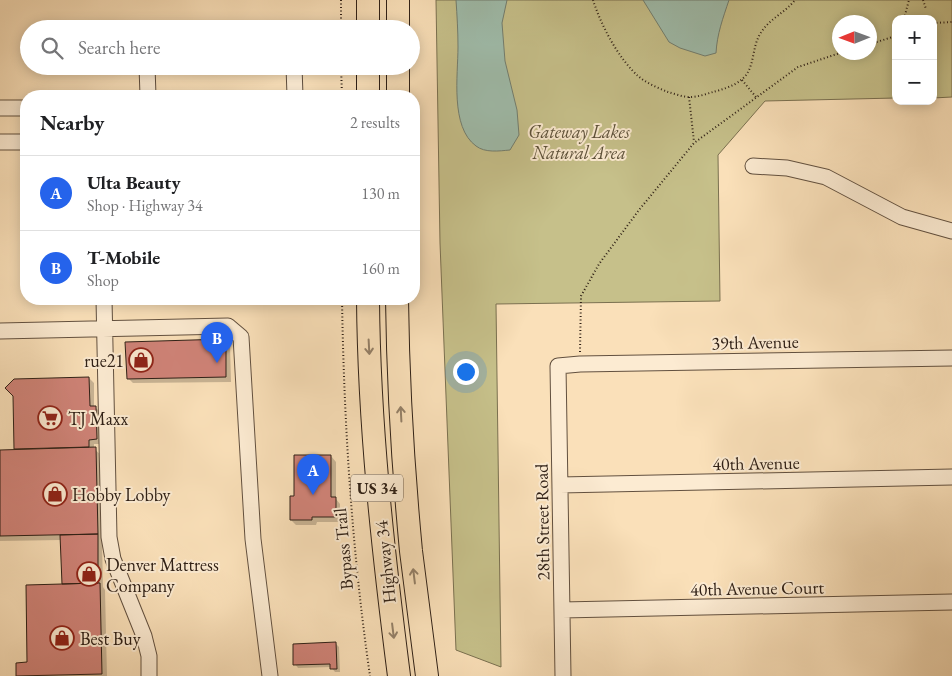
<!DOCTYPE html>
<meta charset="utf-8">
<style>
:root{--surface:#fff;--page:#f6f6f6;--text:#202124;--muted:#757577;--line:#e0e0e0;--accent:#2563eb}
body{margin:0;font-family:"EB Garamond",serif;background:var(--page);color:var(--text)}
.controls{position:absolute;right:15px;top:15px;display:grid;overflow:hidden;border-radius:10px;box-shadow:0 2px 12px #0003}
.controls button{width:45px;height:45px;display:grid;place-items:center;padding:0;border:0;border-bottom:1px solid var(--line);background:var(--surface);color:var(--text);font:25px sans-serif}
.compass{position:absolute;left:832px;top:15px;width:45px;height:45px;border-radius:50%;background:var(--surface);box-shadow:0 2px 12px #0003;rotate:269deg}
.you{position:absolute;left:465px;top:371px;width:18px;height:18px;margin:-12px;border:4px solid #fff;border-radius:50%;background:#1a73e8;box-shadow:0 0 0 8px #1a73e833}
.badge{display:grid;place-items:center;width:32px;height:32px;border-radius:50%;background:var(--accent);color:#fff;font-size:16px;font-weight:700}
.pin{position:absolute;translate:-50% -41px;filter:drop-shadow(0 1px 2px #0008)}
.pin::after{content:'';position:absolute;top:26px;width:18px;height:15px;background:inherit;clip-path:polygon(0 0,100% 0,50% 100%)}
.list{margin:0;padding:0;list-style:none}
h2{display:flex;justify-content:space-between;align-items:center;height:65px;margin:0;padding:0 20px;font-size:21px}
h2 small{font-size:16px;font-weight:400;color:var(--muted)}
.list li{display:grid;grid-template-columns:32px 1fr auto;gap:15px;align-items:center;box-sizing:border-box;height:75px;padding:0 20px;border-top:1px solid var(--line)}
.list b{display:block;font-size:19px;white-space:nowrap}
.list p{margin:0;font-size:16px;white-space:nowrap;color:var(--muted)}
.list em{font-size:16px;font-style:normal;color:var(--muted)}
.icon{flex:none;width:28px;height:28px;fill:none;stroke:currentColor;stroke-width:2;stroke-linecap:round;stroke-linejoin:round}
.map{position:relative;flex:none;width:952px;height:676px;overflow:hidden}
.search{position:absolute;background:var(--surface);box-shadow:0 2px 12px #0003;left:20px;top:20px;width:400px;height:55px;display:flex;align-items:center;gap:12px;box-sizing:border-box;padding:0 18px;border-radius:28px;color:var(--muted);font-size:19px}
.panel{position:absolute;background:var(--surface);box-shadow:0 2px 12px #0003;left:20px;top:90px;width:400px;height:215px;border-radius:20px}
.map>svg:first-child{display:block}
.green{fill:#c6c08a;stroke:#7a7050;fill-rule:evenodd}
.water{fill:#9fbdac;stroke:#727e70}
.shadow{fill:#0003}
.building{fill:#d08378;stroke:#2f2016}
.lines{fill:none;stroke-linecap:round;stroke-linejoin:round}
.minor-casing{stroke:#62503f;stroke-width:17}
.highway-casing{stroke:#2f2016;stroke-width:24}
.path{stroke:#2f2016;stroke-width:2;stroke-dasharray:1 2.5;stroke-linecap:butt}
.minor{stroke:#fcebd2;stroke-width:15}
.highway{stroke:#fae0b9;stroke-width:22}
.oneway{stroke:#948068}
.labels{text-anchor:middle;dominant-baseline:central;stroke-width:4;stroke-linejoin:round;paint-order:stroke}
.shield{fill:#fcebd2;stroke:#6c5d4e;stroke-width:1}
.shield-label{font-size:16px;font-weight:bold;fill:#2f2016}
.park-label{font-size:18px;font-style:italic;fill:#5c5039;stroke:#fcebd2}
.street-label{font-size:18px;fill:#2f2016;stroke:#fcebd2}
.poi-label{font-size:18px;fill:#2f2016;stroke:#fcebd2;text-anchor:start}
</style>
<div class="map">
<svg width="952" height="676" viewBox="0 0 952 676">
<rect width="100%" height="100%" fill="#fae0b9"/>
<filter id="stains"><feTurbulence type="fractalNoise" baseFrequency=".004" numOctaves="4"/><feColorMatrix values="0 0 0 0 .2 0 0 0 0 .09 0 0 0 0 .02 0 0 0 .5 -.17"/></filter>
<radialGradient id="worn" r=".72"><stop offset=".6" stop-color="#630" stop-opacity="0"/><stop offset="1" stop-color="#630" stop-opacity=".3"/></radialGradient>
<path class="green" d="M 436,0 L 952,0 L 952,97 L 933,98 L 933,19 L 896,19 L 896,98 L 765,101 L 718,155 L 720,301 L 496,304 L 501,667 L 456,650 L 440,243 ZM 840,22 L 870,22 L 870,52 L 840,52 Z"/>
<path class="water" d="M 456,0 L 507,0 L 502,23 L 505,61 L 517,110 L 519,135 L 510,150 C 499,151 485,153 476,146 C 450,127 458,75 458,47 C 458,31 457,15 456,0 Z
M 643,0 L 729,0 C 723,18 717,34 716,53 L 705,56 L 680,48 L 669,42 Z"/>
<path class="shadow" d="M 225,340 L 230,346 L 231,382 L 133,383 L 128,378 Z
M 89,378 L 94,383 L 94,407 L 101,412 L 102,444 L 94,444 L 94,449 L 100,454 L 103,587 L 105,590 L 107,676 L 18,676 L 17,675 L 29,664 L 63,585 L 61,540 L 0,541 L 0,451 L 15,450 L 14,395 Z
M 331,456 L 336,462 L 336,499 L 340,504 L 340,522 L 317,522 L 316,525 L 296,525 L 291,520 L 296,498 Z
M 335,643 L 339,647 L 340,672 L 335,672 L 331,667 L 298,668 L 295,664 Z"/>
<path class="building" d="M 226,339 L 226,377 L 127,379 L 125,342 Z
M 89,377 L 90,406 L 96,406 L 97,439 L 89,440 L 89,447 L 14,449 L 13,396 L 5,388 L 14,379 Z
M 96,447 L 98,534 L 0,536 L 0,450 Z
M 294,455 L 331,455 L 331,497 L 336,497 L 336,517 L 312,517 L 312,520 L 290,520 L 290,496 L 294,496 Z
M 98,534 L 98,583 L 62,584 L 60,535 Z
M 98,583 L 100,583 L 102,674 L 16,676 L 16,663 L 27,662 L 26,585 Z
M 336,642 L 337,669 L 330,669 L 330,664 L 293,665 L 293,644 Z"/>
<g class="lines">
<g class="minor-casing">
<path id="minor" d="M 147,66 L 148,96
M 294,66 L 295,96
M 0,108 L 26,108
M 0,142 L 26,142
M 753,166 L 787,168 L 826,177 L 902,217 L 952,231
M 104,299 L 109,537 L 113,559 L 144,636 L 149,656 L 149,676
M 0,331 L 228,326 L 241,337 L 253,539 L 270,676
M 560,485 L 952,477
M 562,610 L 952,602
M 563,676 L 558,366 L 580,364 L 952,358"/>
</g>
<g class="highway-casing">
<path id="highway" d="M 368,29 L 368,0
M 398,29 L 398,0
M 368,96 L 368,66
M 398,96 L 398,66
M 368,299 C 369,425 383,551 399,676
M 397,299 C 398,383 403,467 411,551 C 416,593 422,634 427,676"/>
</g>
<path class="path" d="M 341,0 L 341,29
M 593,0 C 601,25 618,58 638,76 C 646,83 658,88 668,92 C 675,94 683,97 690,97 C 698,97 706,94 713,92 C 721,90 734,86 741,80 C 754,71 752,51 758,38 C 766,20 784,14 795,0
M 923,0 L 926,9
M 904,19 L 909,0
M 933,23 L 952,22
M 870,44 L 896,36
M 341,66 L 342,96
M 742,80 L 756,97
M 689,97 L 694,142
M 342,299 C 344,425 352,551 370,676
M 580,352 L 581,296 L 599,264 L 639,210 L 694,143 L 798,67 L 843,52"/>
<use href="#minor" class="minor"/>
<use href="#highway" class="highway"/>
</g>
<defs><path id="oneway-shaft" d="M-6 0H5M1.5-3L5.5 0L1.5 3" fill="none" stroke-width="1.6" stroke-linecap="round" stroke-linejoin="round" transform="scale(1.25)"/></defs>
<g class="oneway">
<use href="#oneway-shaft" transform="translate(369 347) rotate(87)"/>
<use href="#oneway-shaft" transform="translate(401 414) rotate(-93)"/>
<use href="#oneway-shaft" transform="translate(414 576) rotate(-97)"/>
<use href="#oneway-shaft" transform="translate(393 631) rotate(83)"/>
</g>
<defs>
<g id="shop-ring" transform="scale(1.25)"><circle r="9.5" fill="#fcebd2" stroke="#8f2418" stroke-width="1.5"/><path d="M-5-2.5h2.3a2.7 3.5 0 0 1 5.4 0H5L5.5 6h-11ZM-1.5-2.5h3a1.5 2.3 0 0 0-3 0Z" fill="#8f2418"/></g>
<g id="supermarket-ring" transform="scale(1.25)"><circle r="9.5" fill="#fcebd2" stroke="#8f2418" stroke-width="1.5"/><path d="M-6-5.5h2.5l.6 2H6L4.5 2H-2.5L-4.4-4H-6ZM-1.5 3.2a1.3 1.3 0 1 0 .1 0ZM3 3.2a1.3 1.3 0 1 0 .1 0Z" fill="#8f2418"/></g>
</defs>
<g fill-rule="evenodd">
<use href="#shop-ring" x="141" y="360"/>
<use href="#supermarket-ring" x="50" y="418"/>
<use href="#shop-ring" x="55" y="494"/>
<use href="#shop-ring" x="89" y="574"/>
<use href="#shop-ring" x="62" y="638"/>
</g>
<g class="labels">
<rect class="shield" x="351" y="474.5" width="52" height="27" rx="4"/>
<g class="shield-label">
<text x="377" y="488">US 34</text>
</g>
<g class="park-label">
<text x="579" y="131">Gateway Lakes<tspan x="579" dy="21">Natural Area</tspan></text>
</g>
<g class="street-label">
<text transform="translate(755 342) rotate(-1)">39th Avenue</text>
<text transform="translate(756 463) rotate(-1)">40th Avenue</text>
<text transform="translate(542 522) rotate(-91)">28th Street Road</text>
<text transform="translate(343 549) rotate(-95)">Bypass Trail</text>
<text transform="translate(385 562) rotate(-96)">Highway 34</text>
<text transform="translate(757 588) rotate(-1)">40th Avenue Court</text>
</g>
<g class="poi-label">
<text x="124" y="360" text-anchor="end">rue21</text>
<text x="68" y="418">TJ Maxx</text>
<text x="72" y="494">Hobby Lobby</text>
<text x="106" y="564">Denver Mattress<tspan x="106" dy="21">Company</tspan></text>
<text x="80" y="638">Best Buy</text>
</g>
</g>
<rect width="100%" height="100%" filter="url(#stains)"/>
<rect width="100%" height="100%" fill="url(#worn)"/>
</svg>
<div class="controls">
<button>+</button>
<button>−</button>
</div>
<svg class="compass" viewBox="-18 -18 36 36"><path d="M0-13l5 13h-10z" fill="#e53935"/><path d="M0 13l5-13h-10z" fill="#757577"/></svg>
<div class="you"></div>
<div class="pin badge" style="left:313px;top:495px">A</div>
<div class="pin badge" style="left:217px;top:363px">B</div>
<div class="search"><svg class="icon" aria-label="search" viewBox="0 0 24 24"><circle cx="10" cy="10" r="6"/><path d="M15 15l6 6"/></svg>Search here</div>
<section class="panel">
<h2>Nearby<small>2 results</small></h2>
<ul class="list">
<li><span class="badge">A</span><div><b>Ulta Beauty</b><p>Shop · Highway 34</p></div><em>130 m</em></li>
<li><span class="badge">B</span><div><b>T-Mobile</b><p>Shop</p></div><em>160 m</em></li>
</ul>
</section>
</div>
